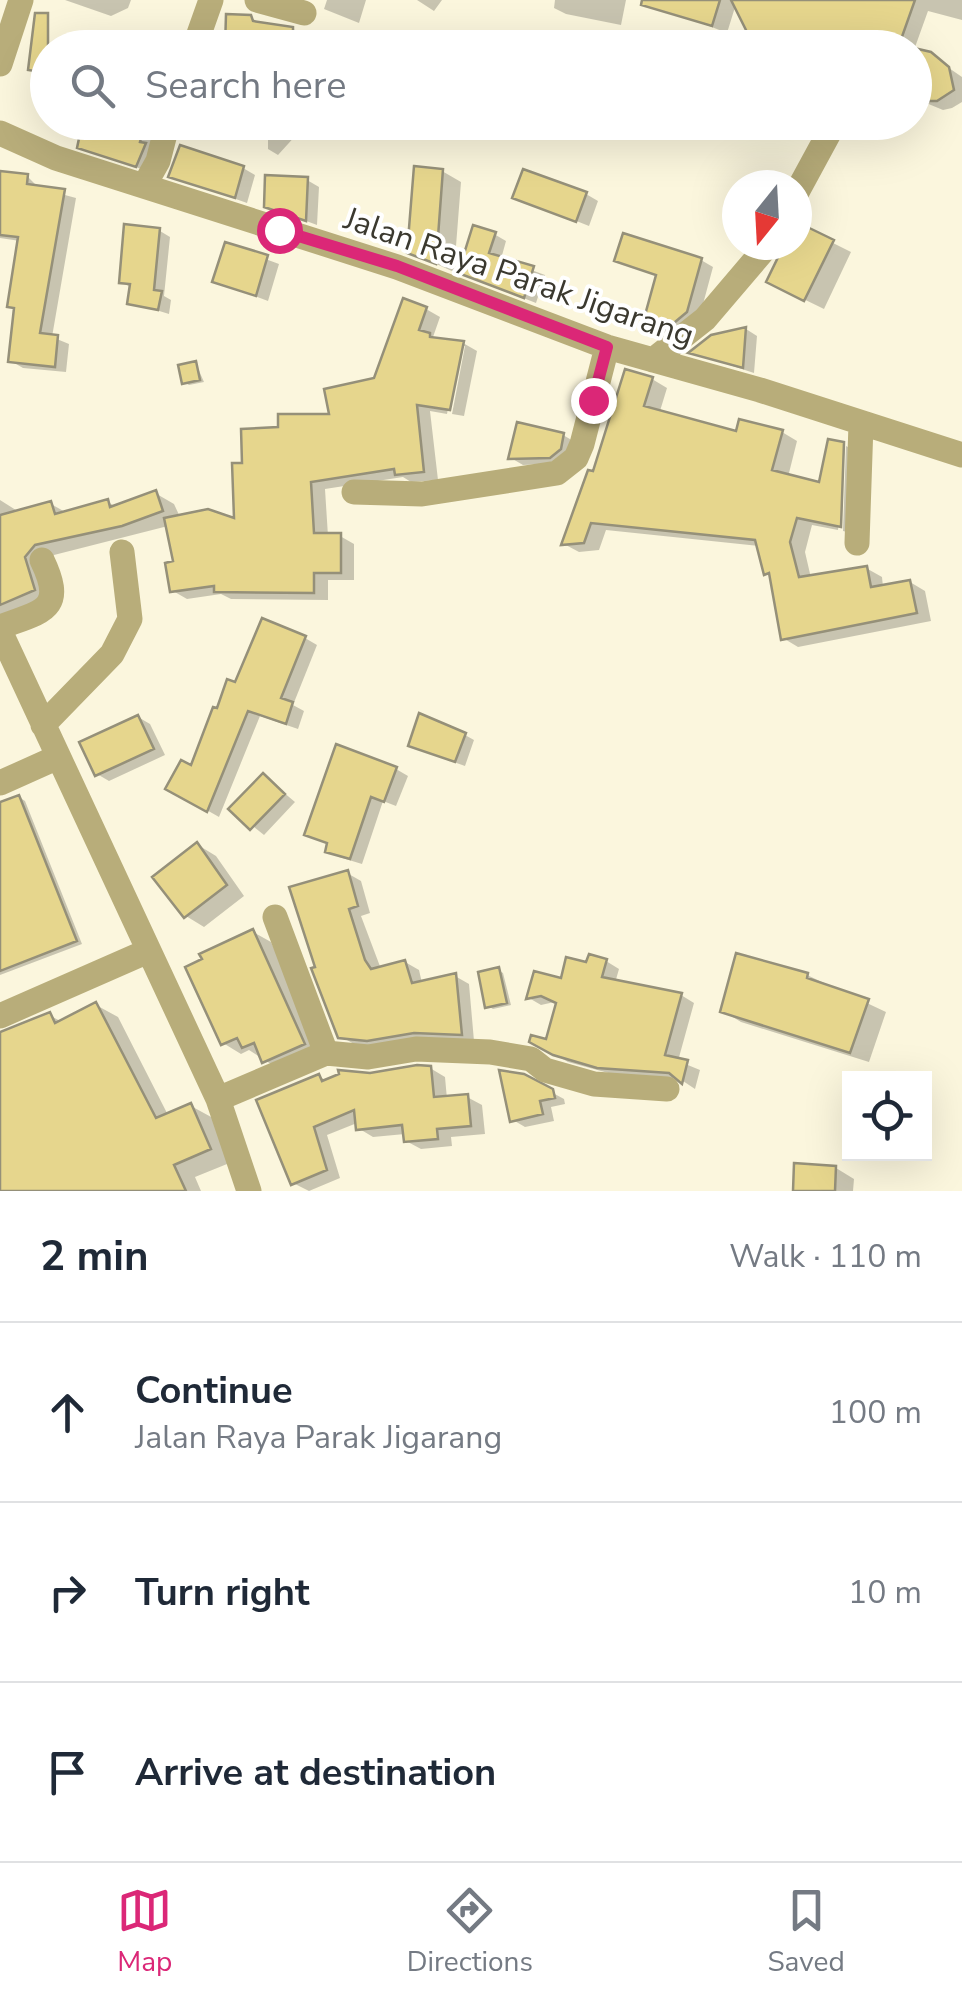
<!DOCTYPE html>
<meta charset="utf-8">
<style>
:root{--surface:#fff;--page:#f2f2f3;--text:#1f2937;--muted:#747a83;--line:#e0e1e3;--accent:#db2777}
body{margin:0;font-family:"Nunito Sans",sans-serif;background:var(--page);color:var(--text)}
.controls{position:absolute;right:30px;bottom:30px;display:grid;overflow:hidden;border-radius:0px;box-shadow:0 10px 40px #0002}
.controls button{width:90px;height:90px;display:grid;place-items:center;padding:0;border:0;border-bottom:2px solid var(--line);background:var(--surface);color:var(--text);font:50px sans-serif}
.compass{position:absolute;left:722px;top:170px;width:90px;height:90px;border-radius:50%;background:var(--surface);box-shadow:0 10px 40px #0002;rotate:198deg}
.stop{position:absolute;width:30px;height:30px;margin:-22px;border:8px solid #db2777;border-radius:50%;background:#fff}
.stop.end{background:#db2777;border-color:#fff;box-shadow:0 2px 10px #0008}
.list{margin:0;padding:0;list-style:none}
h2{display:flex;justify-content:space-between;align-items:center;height:130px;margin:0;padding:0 40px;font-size:42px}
h2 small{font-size:32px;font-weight:400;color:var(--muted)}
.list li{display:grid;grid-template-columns:65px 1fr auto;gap:30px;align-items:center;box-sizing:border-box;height:180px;padding:0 40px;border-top:2px solid var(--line)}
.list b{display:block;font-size:38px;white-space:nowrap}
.list p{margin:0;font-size:32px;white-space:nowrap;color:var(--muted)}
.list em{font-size:32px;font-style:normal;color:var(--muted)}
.icon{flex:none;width:55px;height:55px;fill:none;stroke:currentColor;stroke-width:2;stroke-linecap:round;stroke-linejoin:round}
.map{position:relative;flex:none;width:962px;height:1191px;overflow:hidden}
.search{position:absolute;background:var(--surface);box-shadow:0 10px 40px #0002;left:30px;right:30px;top:30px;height:110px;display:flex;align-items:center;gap:25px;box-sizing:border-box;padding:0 35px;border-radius:55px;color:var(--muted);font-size:38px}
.sheet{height:670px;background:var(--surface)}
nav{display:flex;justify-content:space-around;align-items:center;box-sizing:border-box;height:140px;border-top:2px solid var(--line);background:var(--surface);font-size:28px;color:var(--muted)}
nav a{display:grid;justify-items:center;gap:5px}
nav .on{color:var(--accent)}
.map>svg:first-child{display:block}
.shadow{fill:#0003}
.building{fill:#e6d68d;stroke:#959079;stroke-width:2.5}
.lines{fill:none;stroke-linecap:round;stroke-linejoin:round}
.minor{stroke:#b8ad7a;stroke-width:25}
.route{stroke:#db2777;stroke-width:12}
.labels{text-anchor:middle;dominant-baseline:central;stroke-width:8;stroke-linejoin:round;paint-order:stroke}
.street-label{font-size:32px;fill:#3b392f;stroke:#fff}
</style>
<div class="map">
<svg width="962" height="1191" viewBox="0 0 962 1191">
<rect width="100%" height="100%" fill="#fbf6dd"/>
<path class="shadow" d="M 65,0 L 131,0 L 128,8 L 111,16 Z
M 327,0 L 366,0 L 359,23 L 324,9 Z
M 417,0 L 442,0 L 434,11 Z
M 555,0 L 626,0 L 621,25 L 566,14 L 554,8 Z
M 680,0 L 962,0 L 962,20 L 928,11 L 914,50 L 758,48 L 736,4 L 727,33 L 676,13 Z
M 250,17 L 263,25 L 293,29 L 305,36 L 304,48 L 216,48 L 218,38 L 227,39 Z
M 359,32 L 394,39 L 406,48 L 356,48 Z
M 930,55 L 962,77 L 962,102 L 952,108 L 943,110 L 914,98 Z
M 92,122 L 161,122 L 152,173 L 79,146 Z
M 268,122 L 308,122 L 278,155 L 268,149 Z
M 243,168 L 255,175 L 247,203 L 171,176 Z
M 442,171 L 461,182 L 454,272 L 410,252 Z
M 0,173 L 28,177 L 39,188 L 76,198 L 52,337 L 69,344 L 66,372 L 23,368 L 11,361 L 16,310 L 10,306 L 20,241 L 0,238 Z
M 307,180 L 319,187 L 317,225 L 266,206 Z
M 586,194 L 598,201 L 589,226 L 516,197 Z
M 797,225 L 851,252 L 824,309 L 787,291 L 786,245 L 797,245 Z
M 160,231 L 170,237 L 164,296 L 171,300 L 169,314 L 130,302 L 132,288 L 121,282 Z
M 494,234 L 506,241 L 501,259 L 545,275 L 536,303 L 472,278 Z
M 227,245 L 279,264 L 268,301 L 215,281 Z
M 617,260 L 701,260 L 713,267 L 699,319 L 676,337 L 645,325 L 659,276 Z
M 426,309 L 440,317 L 433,337 L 463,343 L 477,351 L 464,416 L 452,414 L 465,346 L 460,346 L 447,414 L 430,411 L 438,480 L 411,482 L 403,477 L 325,489 L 328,536 L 340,536 L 354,544 L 354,580 L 328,580 L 328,600 L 231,599 L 221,594 L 187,599 L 173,591 L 176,563 L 168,526 L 54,555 L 43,569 L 53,601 L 0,621 L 0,500 L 19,512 L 51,504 L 67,513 L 108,502 L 116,507 L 155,493 L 174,504 L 180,517 L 236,522 L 245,465 L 281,430 L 332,416 L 376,381 Z
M 746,329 L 757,336 L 754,373 L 693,353 Z
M 196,364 L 204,382 L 189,385 L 184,382 Z
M 652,379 L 667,388 L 660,411 L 738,434 L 782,432 L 797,441 L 788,477 L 820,485 L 830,442 L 845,445 L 838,530 L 812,525 L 805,552 L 811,578 L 866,568 L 882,577 L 883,587 L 910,582 L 925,591 L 931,621 L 798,647 L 783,638 L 773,577 L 766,573 L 759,546 L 606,530 L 599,550 L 579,552 L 564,544 L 595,475 Z
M 563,435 L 575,442 L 563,463 L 523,465 L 511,458 Z
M 846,446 L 859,453 L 855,534 L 843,531 Z
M 305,638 L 317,645 L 293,705 L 304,711 L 298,729 L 260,716 L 219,817 L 168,788 L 192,768 L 236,685 Z
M 138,717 L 150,724 L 165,755 L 109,781 L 97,774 Z
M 465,735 L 474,740 L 465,766 L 420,750 Z
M 396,769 L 408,776 L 396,806 L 383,801 L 362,864 L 339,857 L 328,850 L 330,844 L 307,834 Z
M 264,776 L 295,802 L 264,835 L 232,809 Z
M 19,797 L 25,801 L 82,944 L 0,975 L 0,805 Z
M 198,845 L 216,856 L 244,896 L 204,927 L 186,916 Z
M 347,873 L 361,881 L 370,913 L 361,916 L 381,969 L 405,962 L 419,970 L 422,983 L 455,976 L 469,984 L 474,1041 L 383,1047 L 354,1044 L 340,1036 Z
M 253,932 L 271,942 L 322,1054 L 282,1071 L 249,1050 L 241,1054 L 223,1043 Z
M 606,961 L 619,969 L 615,983 L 681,995 L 694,1003 L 678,1061 L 700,1070 L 695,1089 L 680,1079 L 612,1074 L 568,1062 L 532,1041 L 548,1043 L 559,1001 L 541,1005 L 529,998 L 588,965 Z
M 498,970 L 503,973 L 511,1005 L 493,1009 L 488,1006 Z
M 807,975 L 886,1012 L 869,1062 L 741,1022 L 723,1011 Z
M 96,1005 L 118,1017 L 168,1115 L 191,1106 L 213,1118 L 232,1162 L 195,1177 L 201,1191 L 0,1191 L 0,1035 L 49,1015 L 62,1022 Z
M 430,1068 L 445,1077 L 447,1099 L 467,1097 L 482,1105 L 485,1134 L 451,1137 L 452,1146 L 421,1149 L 406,1141 L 405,1134 L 373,1137 L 358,1128 L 357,1123 L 327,1135 L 340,1178 L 309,1191 L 293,1183 L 319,1076 L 328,1082 Z
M 523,1077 L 564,1099 L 565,1104 L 551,1107 L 554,1121 L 525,1127 L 513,1120 Z
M 836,1168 L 854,1179 L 853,1191 L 795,1191 Z"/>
<path class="building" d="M 642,0 L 720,0 L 712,26 L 641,5 Z
M 731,0 L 915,0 L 898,48 L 755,48 Z
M 35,13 L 48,13 L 48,73 L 28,70 Z
M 226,14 L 251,15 L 253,21 L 293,27 L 293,48 L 225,48 Z
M 914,48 L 931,52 L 949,67 L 954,90 L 937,101 L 914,101 Z
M 89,122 L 145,122 L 140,142 L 146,143 L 136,167 L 77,148 L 81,129 L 88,130 Z
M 180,145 L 244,166 L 235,198 L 168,177 Z
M 414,166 L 443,169 L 436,264 L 407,253 Z
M 523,169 L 587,192 L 576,222 L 512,198 Z
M 0,171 L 28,174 L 27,184 L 65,189 L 40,333 L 58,335 L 55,367 L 8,362 L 14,308 L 7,307 L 18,237 L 0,235 Z
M 265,175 L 308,177 L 306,221 L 264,207 Z
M 797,222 L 834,240 L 804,301 L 766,282 L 784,245 L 797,245 Z
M 124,224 L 160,228 L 154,290 L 162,291 L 158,310 L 127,304 L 130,284 L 119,283 Z
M 473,225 L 496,232 L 489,253 L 534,266 L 524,298 L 458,273 Z
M 623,233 L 702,258 L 687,312 L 663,332 L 642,326 L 656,275 L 614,261 Z
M 225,242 L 268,255 L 256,296 L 212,282 Z
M 403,298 L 427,307 L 419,330 L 430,333 L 430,337 L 464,341 L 450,410 L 417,405 L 424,472 L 395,475 L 394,469 L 311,482 L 314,533 L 341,533 L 341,573 L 314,573 L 314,593 L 214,592 L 214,586 L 170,592 L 165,563 L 173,561 L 164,518 L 208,509 L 234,518 L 232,463 L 242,463 L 241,429 L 278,427 L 278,414 L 329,414 L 324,389 L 374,378 Z
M 746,327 L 743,368 L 688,353 L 711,335 Z
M 196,361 L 200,380 L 182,384 L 178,365 Z
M 625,369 L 653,377 L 644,406 L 736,431 L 739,419 L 783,430 L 772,470 L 819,482 L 828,439 L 844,442 L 841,527 L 797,518 L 790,542 L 799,577 L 867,566 L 871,587 L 910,580 L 917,613 L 781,640 L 769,573 L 764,575 L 755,540 L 591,523 L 584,543 L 561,545 L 588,470 L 593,471 Z
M 517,422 L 564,433 L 561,449 L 550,458 L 508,459 Z
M 156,490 L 163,511 L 122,526 L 35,545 L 25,557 L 35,590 L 0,605 L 0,515 L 51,501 L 55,514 L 108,499 L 110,507 Z
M 262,618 L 306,636 L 281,698 L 293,702 L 286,724 L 248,711 L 207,812 L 165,789 L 181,760 L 191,765 L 213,707 L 217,708 L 227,679 L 235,682 Z
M 419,713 L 466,733 L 455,762 L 408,746 Z
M 138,715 L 154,749 L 95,776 L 79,742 Z
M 336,744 L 397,767 L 384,802 L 371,797 L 350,859 L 325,852 L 327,843 L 304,835 Z
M 263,773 L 285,794 L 250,830 L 228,809 Z
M 19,795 L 77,941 L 0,971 L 0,802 Z
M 197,842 L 227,885 L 184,918 L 152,877 Z
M 348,870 L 358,906 L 349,909 L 365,960 L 371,969 L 405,960 L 412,983 L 456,973 L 462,1035 L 414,1033 L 367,1041 L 338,1038 L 311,968 L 315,967 L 289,887 Z
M 253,929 L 305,1044 L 262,1063 L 254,1043 L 242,1048 L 237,1038 L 221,1045 L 185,967 L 202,959 L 199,954 Z
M 736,953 L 808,973 L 807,978 L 869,999 L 850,1053 L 720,1012 Z
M 589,954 L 607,959 L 602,977 L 682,993 L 665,1055 L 688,1060 L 682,1084 L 669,1073 L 597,1068 L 553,1055 L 529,1042 L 531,1035 L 546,1039 L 556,1003 L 541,996 L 526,999 L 534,971 L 561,978 L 566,957 L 586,962 Z
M 499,967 L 507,1003 L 485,1008 L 478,972 Z
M 96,1002 L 156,1118 L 191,1103 L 211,1149 L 174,1165 L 186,1191 L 0,1191 L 0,1032 L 50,1012 L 55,1023 Z
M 417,1065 L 431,1066 L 434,1097 L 468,1094 L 471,1126 L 437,1129 L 438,1139 L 404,1142 L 402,1125 L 356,1130 L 354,1110 L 314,1127 L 327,1170 L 291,1185 L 256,1100 L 319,1074 L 322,1081 L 339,1074 L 338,1070 L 370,1073 Z
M 499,1070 L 524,1074 L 553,1089 L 555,1098 L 540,1101 L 543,1114 L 510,1122 Z
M 794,1163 L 836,1166 L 835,1191 L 793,1191 Z"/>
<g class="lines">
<path class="minor" d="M 257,0 L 304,13
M 194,48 L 211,0
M 0,64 L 21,0
M 0,133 L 56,158 L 397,267 L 607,347 L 760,390 L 962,455
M 144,186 L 158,161 L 168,122
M 797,192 L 835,122
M 653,360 L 705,319 L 768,245
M 354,492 L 422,494 L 557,473 L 576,458 L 582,444 L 607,347
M 857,543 L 861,424
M 0,627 C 43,611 66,610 42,560
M 0,631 L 218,1099 L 249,1191
M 43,725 L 112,654 L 130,619 L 122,552
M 0,783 L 58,757
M 275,917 L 326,1053
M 0,1016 L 148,951
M 218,1099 L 326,1053 L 368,1057 L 416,1049 L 490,1052 L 531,1059 L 545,1070 L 594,1084 L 667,1089"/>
</g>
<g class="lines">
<path class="route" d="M 279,230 L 397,266 L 607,347 L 593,400"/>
</g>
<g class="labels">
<g class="street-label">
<text transform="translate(519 277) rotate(19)">Jalan Raya Parak Jigarang</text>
</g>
</g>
</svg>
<div class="controls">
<button><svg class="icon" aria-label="locate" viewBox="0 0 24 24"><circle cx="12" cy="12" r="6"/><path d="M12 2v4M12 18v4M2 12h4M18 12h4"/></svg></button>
</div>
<svg class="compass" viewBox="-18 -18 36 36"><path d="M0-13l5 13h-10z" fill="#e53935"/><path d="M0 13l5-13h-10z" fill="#747a83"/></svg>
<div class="stop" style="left:279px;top:230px"></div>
<div class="stop end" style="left:593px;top:400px"></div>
<div class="search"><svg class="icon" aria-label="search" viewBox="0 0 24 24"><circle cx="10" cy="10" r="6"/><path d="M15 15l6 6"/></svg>Search here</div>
</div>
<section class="sheet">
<h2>2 min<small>Walk · 110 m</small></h2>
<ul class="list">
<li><svg class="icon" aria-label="ahead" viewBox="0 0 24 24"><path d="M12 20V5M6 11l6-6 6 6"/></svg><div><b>Continue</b><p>Jalan Raya Parak Jigarang</p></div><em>100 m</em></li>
<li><svg class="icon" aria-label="right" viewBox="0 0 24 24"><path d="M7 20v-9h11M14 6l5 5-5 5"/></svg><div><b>Turn right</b></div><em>10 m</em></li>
<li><svg class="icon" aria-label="arrive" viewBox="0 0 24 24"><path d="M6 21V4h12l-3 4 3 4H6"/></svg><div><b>Arrive at destination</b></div></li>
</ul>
</section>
<nav>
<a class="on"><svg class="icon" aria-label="map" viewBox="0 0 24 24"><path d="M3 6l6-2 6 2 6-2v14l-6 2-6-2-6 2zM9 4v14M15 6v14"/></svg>Map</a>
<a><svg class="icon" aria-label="directions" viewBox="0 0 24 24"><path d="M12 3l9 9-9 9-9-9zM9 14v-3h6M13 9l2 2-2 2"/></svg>Directions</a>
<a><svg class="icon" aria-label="saved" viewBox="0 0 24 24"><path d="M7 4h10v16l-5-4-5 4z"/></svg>Saved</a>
</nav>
